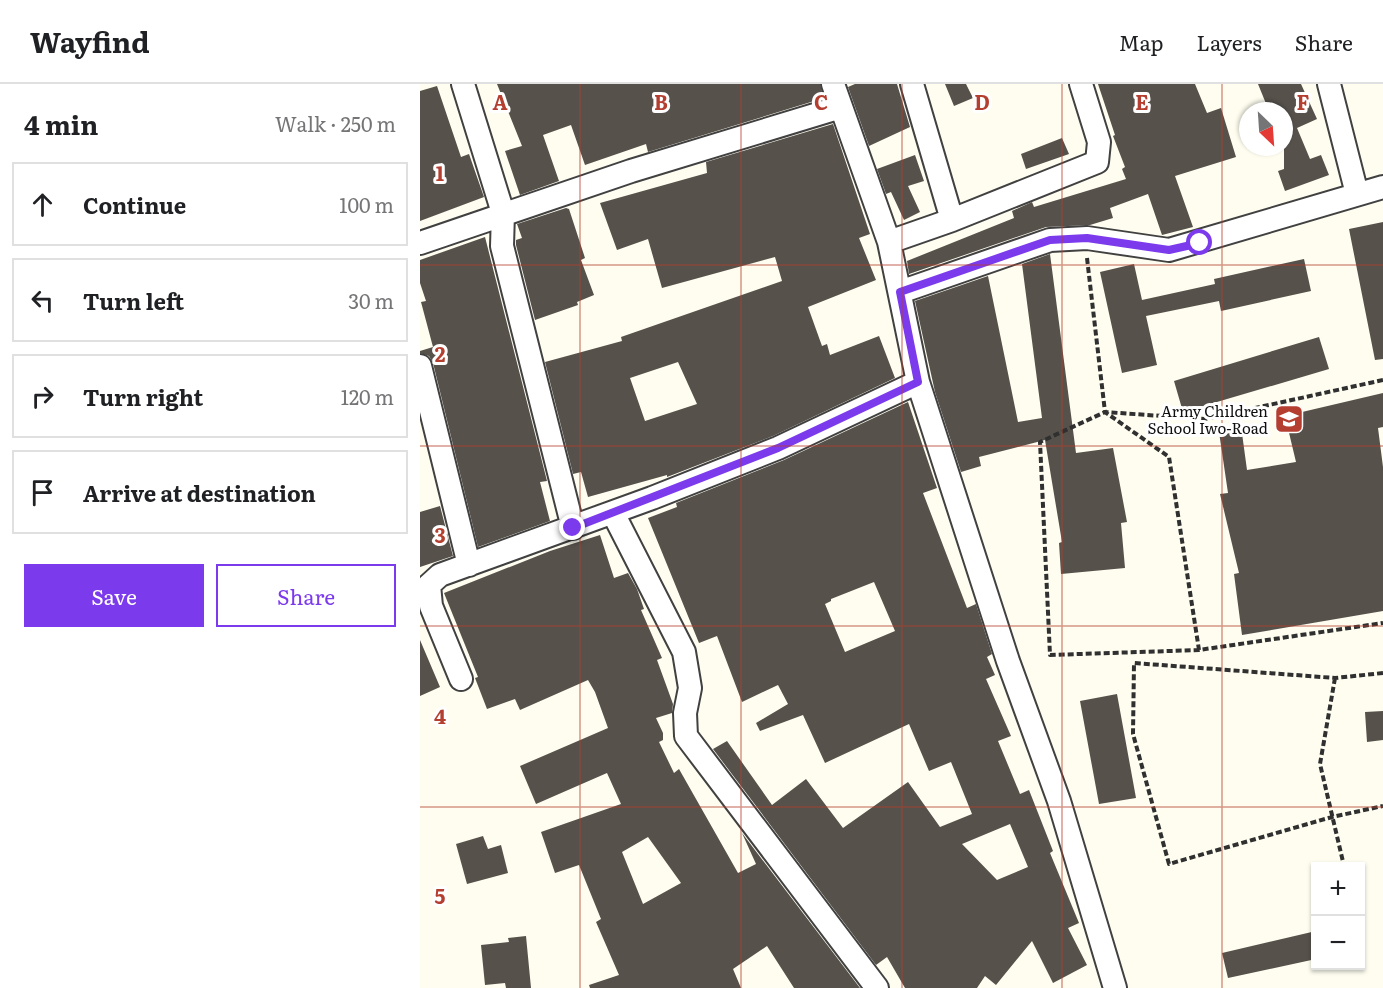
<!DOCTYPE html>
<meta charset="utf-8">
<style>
:root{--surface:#fff;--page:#f6f6f6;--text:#202124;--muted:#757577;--line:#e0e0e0;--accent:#7c3aed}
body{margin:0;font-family:Literata,serif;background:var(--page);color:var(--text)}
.controls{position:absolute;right:18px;bottom:18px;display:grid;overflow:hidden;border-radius:0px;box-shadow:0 2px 4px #0004}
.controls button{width:54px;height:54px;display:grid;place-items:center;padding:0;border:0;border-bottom:2px solid var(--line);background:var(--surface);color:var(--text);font:30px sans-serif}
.compass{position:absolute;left:819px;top:18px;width:54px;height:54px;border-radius:50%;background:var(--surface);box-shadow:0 2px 4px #0004;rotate:155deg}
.stop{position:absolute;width:18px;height:18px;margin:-14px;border:4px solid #7c3aed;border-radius:50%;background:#fff}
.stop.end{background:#7c3aed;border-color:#fff;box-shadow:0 2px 6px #0008}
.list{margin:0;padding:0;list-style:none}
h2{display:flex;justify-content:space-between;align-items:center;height:78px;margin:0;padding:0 24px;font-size:26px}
h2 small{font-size:20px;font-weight:400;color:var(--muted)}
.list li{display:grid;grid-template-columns:39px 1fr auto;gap:18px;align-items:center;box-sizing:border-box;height:84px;margin:0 12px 12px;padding:0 12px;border:2px solid var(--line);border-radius:0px}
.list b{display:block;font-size:22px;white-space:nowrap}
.list em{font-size:20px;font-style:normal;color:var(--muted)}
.actions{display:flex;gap:12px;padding:18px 24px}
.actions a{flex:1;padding:14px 0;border:2px solid var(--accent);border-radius:0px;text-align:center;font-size:21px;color:var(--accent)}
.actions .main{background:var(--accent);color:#fff}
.icon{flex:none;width:33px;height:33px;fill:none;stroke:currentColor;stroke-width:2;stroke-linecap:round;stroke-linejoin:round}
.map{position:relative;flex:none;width:963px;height:904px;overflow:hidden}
header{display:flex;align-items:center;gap:36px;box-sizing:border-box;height:84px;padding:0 30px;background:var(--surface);border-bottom:2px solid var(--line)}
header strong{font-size:28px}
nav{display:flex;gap:33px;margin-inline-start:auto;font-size:21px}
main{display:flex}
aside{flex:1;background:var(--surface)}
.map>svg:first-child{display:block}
.building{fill:#56514b;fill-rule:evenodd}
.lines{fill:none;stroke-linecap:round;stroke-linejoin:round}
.minor-casing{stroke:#414141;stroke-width:26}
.path{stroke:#303030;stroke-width:4;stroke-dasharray:6 3;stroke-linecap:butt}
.minor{stroke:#fff;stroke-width:22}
.route{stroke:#7c3aed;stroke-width:8}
.grid{fill:none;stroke:#b43f30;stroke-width:1.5;stroke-opacity:0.55}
.labels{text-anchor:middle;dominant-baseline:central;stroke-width:6;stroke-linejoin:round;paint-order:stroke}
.poi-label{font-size:15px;fill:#0e0e0e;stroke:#fff;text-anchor:end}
.grid-label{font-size:20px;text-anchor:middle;font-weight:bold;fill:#b43f30;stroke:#fff;stroke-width:6;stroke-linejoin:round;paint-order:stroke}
</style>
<header>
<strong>Wayfind</strong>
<nav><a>Map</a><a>Layers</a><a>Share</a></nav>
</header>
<main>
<aside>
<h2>4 min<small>Walk · 250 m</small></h2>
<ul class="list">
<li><svg class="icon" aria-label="ahead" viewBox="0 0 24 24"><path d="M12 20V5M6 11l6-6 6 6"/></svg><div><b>Continue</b></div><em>100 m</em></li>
<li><svg class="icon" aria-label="left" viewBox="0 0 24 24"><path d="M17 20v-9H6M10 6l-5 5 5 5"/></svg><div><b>Turn left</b></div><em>30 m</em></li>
<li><svg class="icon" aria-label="right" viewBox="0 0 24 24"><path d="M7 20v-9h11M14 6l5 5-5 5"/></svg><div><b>Turn right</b></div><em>120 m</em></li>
<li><svg class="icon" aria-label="arrive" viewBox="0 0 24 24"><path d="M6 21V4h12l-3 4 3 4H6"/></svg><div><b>Arrive at destination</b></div></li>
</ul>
<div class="actions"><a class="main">Save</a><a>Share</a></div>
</aside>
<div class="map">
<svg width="963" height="904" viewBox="0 0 963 904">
<rect width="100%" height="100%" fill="#fefdf0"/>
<path class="building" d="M 77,0 L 400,0 L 404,14 L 228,68 L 226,60 L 165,81 L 151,41 L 123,51 L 139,97 L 100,111 L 85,67 L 102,62 Z
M 435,0 L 477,0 L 490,43 L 449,62 L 428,3 Z
M 525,0 L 546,0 L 553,14 L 534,22 Z
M 678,0 L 775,0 L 787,29 L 801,24 L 816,73 L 755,92 L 773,143 L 742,151 L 728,110 L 690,124 L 693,134 L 670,141 L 626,143 L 489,190 L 487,177 L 594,134 L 592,127 L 612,118 L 614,123 L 706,95 L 702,85 L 705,83 L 693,52 L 695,51 Z
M 838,0 L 881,0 L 897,35 L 877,44 L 890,75 L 901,71 L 909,91 L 865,107 L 858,87 L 864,85 L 864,27 L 849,27 Z
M 17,2 L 41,73 L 49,70 L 64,113 L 0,137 L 0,7 Z
M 413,40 L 450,150 L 439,154 L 456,196 L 388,223 L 402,262 L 407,260 L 410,271 L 459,252 L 475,294 L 353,352 L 247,393 L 247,391 L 168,413 L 161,388 L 153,390 L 125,278 L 202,257 L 201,253 L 362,197 L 355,173 L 242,204 L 228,155 L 197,166 L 180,119 L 287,89 L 286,78 ZM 258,278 L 277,320 L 225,337 L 210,294 Z
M 642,54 L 649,70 L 606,85 L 601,70 Z
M 495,71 L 504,97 L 488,102 L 500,128 L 484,136 L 471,108 L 466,110 L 457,85 Z
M 146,124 L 149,125 L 165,174 L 161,176 L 174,211 L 157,218 L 158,221 L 115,236 L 96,161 L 96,156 L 102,154 L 97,140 Z
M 963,138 L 963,275 L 955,276 L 929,145 Z
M 65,153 L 127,397 L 120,398 L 130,437 L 58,463 L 13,279 L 9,272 L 0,269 L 0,267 L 13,263 L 1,218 L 6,217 L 0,199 L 0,176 Z
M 630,170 L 656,369 L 693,364 L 707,438 L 701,439 L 705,484 L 641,490 L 639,459 L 642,458 L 625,356 L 559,373 L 561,382 L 541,388 L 515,308 L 495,217 L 568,192 L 598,338 L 622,334 L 602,180 Z
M 884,175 L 891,207 L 801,227 L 799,217 L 726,232 L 737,281 L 702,289 L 680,188 L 714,180 L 722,216 L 795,200 L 794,195 Z
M 899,253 L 909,285 L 763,328 L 754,297 Z
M 963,309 L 963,343 L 958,344 L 963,383 L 963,527 L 822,551 L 814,490 L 819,489 L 800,410 L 808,409 L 799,348 L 821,342 L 827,386 L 876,378 L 865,332 Z
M 488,318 L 517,404 L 503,409 L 547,524 L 556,520 L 572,570 L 567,573 L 575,591 L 566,595 L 591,652 L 578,657 L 600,710 L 609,706 L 633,767 L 630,769 L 659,839 L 648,844 L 667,881 L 633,899 L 612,857 L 576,901 L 565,892 L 557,904 L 485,904 L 467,873 L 456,881 L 293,665 L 307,657 L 352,721 L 386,695 L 423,744 L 488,698 L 520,743 L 552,730 L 531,678 L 509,687 L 489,640 L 405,679 L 383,631 L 340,647 L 336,639 L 368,620 L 358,601 L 322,618 L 297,552 L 279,559 L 228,434 L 257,423 L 256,419 L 364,376 ZM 454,498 L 475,547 L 425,568 L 405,520 L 411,517 L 411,515 ZM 590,740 L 608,783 L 577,796 L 542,760 Z
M 20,422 L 33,472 L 0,483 L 0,428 Z
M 180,451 L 194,494 L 208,489 L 217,505 L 224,525 L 221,526 L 242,574 L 237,576 L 253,620 L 252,629 L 236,634 L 243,649 L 243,656 L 239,658 L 254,689 L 259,685 L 318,789 L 336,780 L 322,749 L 440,904 L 374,904 L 347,862 L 313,885 L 321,904 L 170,904 L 169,901 L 199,891 L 176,838 L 181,835 L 159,781 L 135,789 L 121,748 L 201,720 L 187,689 L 116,720 L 100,682 L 188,644 L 175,608 L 168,596 L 100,626 L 95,615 L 67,625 L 55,594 L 58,593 L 24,509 L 130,467 ZM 228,753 L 261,799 L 223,820 L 202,768 Z
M 0,556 L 20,603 L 0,612 Z
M 697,610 L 716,714 L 679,720 L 660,617 Z
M 963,627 L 963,656 L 947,658 L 945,628 Z
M 63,752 L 68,765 L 81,761 L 88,789 L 47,800 L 36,760 Z
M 896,847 L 896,875 L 808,894 L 802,869 Z
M 106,852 L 111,904 L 86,904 L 85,899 L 65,901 L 61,861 L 89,858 L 88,854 Z"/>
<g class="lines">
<g class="minor-casing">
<path id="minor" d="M 43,0 L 83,129 L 82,162 L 153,444
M 413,0 L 469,158 L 498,298 L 588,577 L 639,717 L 695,904
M 492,0 L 532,136
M 909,0 L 937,110
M 469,158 L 532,136 L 677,78 L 679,58 L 661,0
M 0,159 L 211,87 L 421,23
M 480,208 L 630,156 L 667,154 L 749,166 L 963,103
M 0,282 L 49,481
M 193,429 L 264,568 L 270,604 L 265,629 L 266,652 L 457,904
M 41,595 L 11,522 L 9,501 L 20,491 L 232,414 L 358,364 L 498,298"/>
</g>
<path class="path" d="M 667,174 L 685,328 L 749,373 L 779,566
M 963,296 L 785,335 L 685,328 L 620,358 L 630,571 L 779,566 L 963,539
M 963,589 L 915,594 L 714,579 L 713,650 L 749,780 L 912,733 L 963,722
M 915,594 L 900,680 L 924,782"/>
<use href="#minor" class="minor"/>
</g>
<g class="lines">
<path class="route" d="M 153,444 L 358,364 L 498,298 L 480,208 L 630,156 L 667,154 L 749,166 L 780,159"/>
</g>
<path class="grid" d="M 160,0 L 160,904M 321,0 L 321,904M 482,0 L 482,904M 642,0 L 642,904M 802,0 L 802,904M 0,181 L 963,181M 0,362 L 963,362M 0,542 L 963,542M 0,723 L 963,723"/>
<defs>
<g id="school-square" transform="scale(1.5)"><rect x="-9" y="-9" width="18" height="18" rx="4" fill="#b43f30" stroke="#fff"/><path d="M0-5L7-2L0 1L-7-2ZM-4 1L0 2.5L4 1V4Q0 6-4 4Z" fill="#fff"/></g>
</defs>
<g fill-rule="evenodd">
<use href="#school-square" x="869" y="335"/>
</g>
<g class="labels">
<g class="poi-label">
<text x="848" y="326">Army Children<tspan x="848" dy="17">School Iwo-Road</tspan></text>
</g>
</g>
<g class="grid-label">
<text x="80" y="26">A</text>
<text x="241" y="26">B</text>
<text x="401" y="26">C</text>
<text x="562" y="26">D</text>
<text x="722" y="26">E</text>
<text x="883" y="26">F</text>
<text x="20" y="97">1</text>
<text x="20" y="278">2</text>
<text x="20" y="459">3</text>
<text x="20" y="640">4</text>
<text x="20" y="820">5</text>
</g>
</svg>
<div class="controls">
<button>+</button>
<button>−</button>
</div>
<svg class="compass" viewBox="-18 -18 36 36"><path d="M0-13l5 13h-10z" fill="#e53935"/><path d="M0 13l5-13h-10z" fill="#757577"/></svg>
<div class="stop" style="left:780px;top:159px"></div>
<div class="stop end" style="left:153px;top:444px"></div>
</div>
</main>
